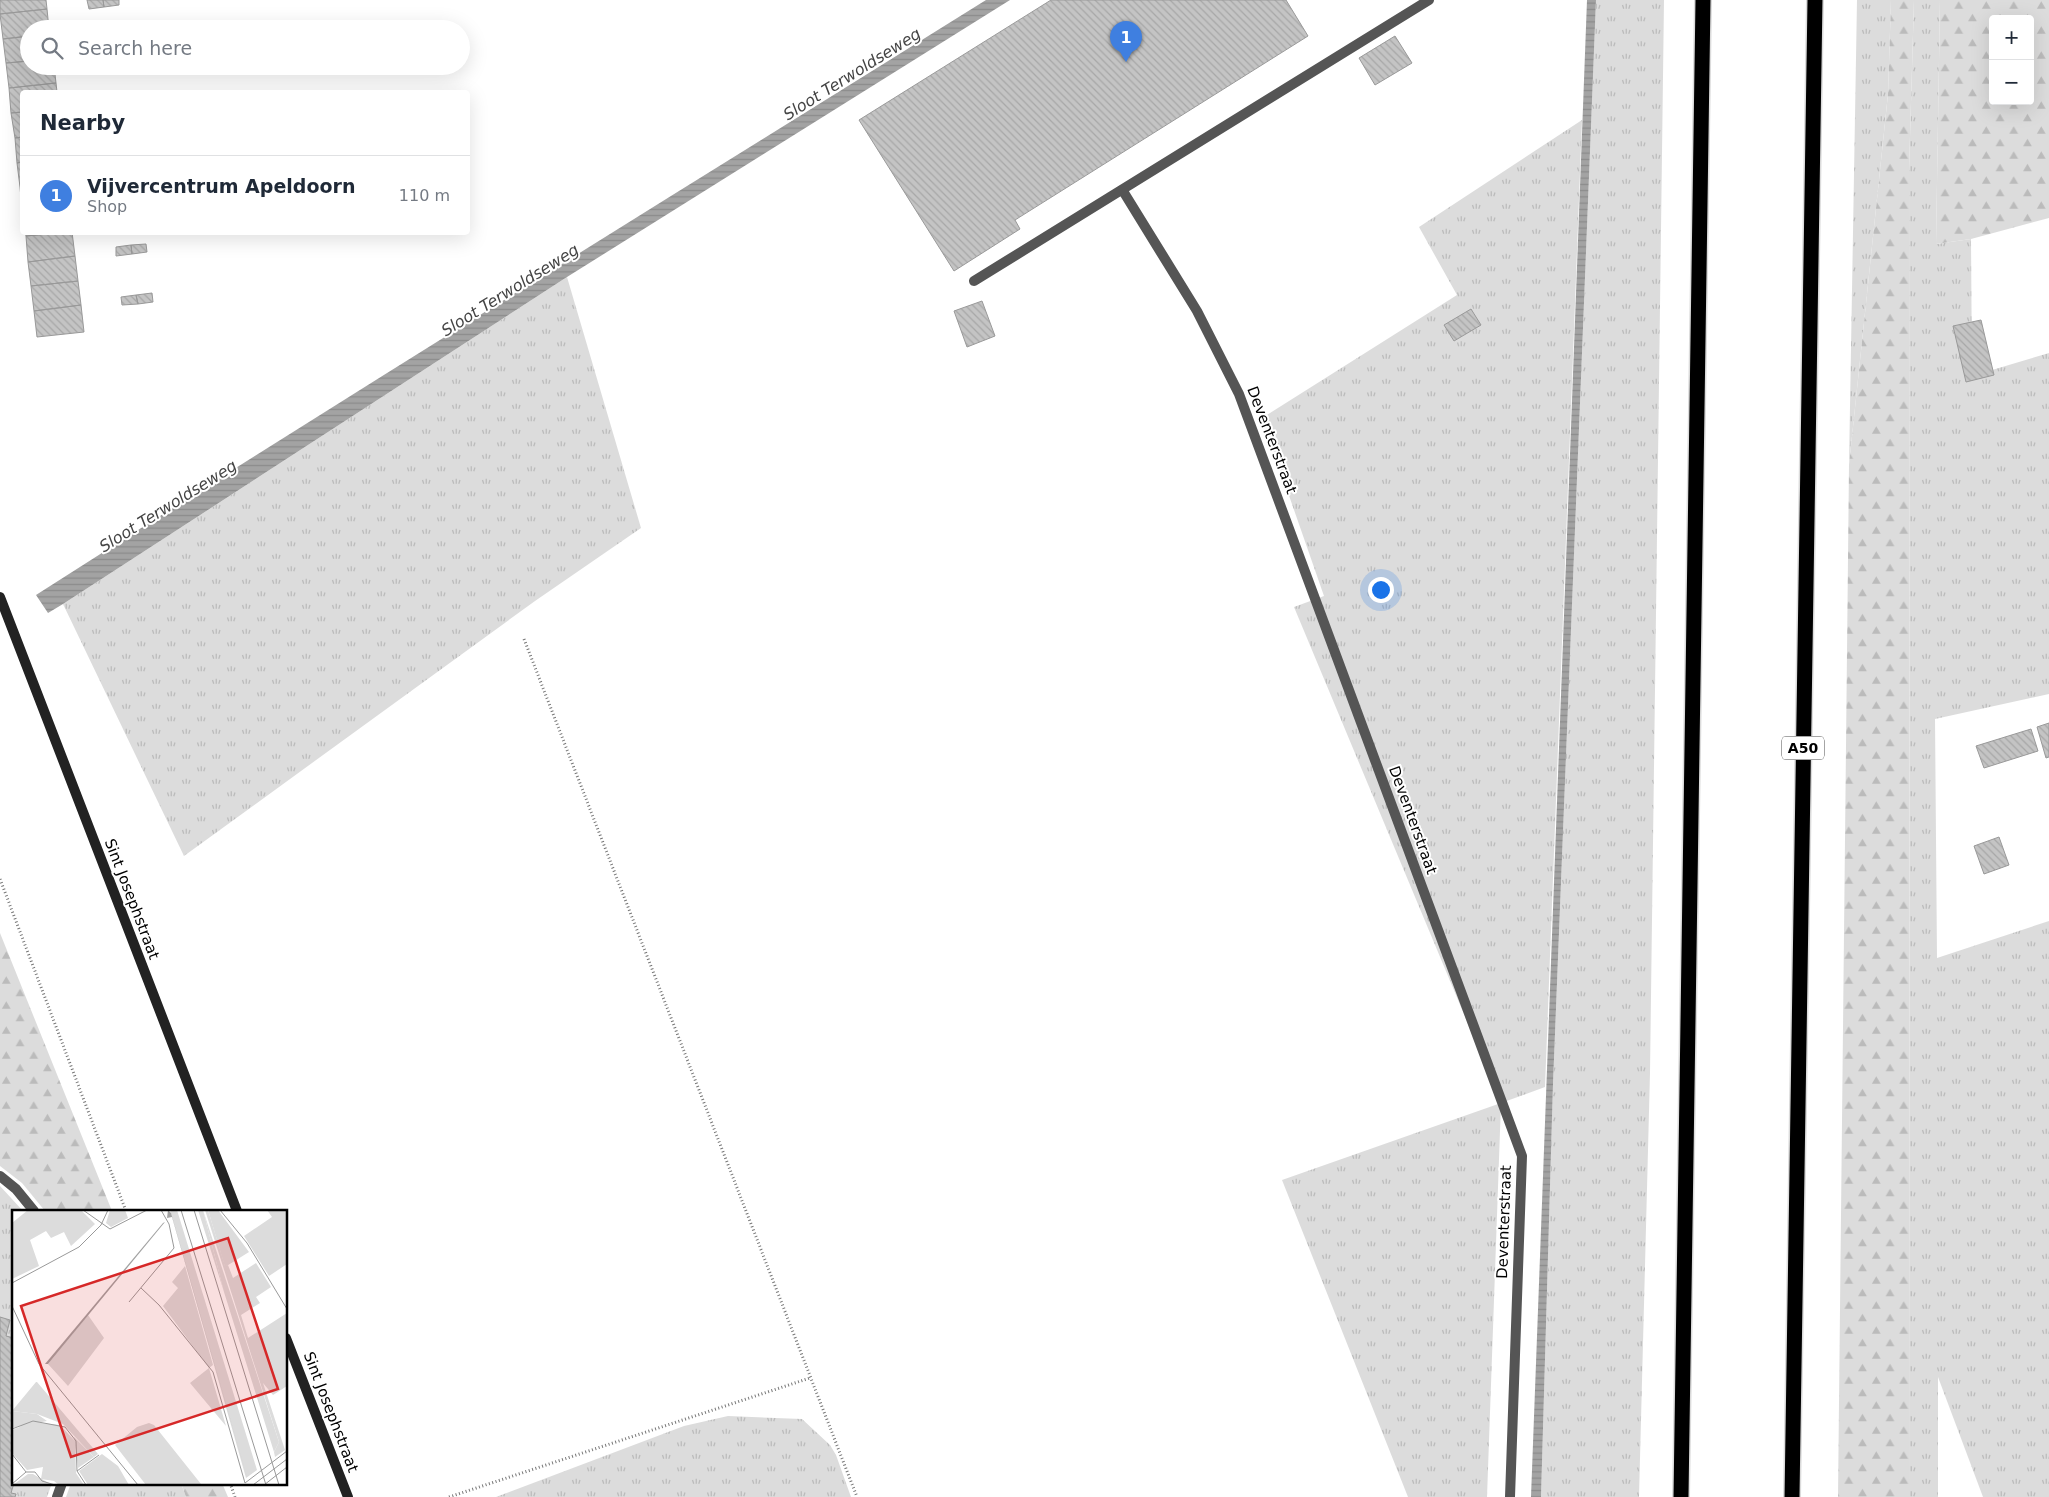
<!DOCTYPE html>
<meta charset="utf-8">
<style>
:root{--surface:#fff;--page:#f2f2f3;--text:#1f2937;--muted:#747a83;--line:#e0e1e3;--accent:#111827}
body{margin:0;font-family:"DejaVu Sans",sans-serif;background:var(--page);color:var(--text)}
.controls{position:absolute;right:15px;top:15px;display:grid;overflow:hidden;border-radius:5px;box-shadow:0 5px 20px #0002}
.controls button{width:45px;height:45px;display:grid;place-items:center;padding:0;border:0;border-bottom:1px solid var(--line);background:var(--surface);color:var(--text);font:25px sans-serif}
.you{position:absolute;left:1380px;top:589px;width:18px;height:18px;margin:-12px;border:4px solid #fff;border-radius:50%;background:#1a73e8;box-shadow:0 0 0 8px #1a73e833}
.badge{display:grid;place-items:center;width:32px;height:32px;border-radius:50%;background:var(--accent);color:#fff;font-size:16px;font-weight:700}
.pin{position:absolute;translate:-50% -41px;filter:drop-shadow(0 1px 2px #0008)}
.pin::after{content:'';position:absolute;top:26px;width:18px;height:15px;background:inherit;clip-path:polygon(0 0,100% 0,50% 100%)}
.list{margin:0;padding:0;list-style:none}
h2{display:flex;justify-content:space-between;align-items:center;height:65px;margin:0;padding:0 20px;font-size:21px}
h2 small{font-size:16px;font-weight:400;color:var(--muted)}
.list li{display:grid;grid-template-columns:32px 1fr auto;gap:15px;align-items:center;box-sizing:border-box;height:80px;padding:0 20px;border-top:1px solid var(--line)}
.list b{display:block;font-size:19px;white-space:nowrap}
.list p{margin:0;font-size:16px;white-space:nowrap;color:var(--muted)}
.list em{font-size:16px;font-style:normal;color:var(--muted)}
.icon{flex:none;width:28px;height:28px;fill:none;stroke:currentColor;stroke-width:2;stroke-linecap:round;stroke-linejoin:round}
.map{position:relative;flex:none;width:2049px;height:1497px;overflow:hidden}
.search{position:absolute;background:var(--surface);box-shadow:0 5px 20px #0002;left:20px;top:20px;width:450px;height:55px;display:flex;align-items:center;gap:12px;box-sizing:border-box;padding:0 18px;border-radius:28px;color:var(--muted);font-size:19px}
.panel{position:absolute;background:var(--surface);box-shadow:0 5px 20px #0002;left:20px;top:90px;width:450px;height:145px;border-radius:5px}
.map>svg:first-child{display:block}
.grass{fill:url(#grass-tufts)}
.forest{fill:url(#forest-firs);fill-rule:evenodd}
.water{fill:url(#water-rules)}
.building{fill:url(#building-back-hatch);stroke:#999}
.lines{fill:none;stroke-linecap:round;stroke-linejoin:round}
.highway-casing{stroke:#dbdbdb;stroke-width:18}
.path{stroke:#777;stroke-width:3;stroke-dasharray:1 2.5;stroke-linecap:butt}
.lane{stroke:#555;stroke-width:10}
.secondary{stroke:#222;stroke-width:10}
.highway{stroke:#000;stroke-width:15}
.labels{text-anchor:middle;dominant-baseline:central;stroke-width:4;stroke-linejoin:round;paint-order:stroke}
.shield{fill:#fff;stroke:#4c4c4c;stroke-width:1}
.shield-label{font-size:14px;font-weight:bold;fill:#000}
.street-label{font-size:15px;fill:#000;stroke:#fff}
.water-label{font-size:16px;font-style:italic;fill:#444;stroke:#fff}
.inset-road{fill:none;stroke:#999;stroke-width:1}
.view{fill:#d62828;fill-opacity:0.15;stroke:#d62828;stroke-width:2.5}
.inset-edge{fill:none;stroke:#000;stroke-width:2.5}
</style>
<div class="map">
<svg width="2049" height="1497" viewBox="0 0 2049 1497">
<defs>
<pattern id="grass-tufts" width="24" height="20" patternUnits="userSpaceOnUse" patternTransform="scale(1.25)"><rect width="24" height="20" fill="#dcdcdc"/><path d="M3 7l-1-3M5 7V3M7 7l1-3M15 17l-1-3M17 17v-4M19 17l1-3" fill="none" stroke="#bbb"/></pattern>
<pattern id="forest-firs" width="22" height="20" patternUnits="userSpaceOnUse" patternTransform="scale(1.25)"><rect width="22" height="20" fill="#dcdcdc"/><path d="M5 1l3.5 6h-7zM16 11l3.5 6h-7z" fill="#bbb"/></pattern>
<pattern id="water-rules" width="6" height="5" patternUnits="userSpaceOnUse" patternTransform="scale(1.25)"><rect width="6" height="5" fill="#a3a3a3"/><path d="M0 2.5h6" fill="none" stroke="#8b8b8b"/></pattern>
<pattern id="building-back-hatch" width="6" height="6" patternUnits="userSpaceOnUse" patternTransform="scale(1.25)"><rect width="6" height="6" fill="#c4c4c4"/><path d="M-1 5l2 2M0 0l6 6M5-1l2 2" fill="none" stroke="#a7a7a7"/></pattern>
</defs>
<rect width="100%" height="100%" fill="#fff"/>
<path class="grass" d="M 1596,0 L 1664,0 L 1650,1073 L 1639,1497 L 1541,1497 L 1553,1084 Z
M 1857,0 L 1891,0 L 1888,94 L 1849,465 Z
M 1914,0 L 1940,0 L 1936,244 L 1971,239 L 1972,376 L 2049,353 L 2049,694 L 1935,719 L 1937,958 L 2049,921 L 2049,1497 L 1983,1497 L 1938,1377 L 1938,1497 L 1910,1497 L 1909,170 Z
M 1582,120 L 1545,1087 L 1501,1103 L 1487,1497 L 1408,1497 L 1282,1180 L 1501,1103 L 1294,607 L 1324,596 L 1262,418 L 1457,295 L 1419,227 Z
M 567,277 L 641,528 L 535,601 L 184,856 L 63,604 Z
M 0,1186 L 23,1211 L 14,1211 L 14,1483 L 52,1483 L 47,1497 L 0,1497 Z
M 728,1416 L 802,1419 L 830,1445 L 836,1455 L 851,1497 L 496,1497 L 684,1426 Z
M 71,1483 L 181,1483 L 186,1497 L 66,1497 Z"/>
<path class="forest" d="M 1891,0 L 1914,0 L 1909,170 L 1910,1497 L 1838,1497 L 1849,465 L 1888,94 Z
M 1940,0 L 2049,0 L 2049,218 L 1971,239 L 1936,244 ZM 1993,19 L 2030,19 L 2030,101 L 1993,101 Z
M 0,933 L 112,1211 L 45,1211 L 22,1183 L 0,1166 Z
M 181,1483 L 222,1483 L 228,1497 L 186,1497 Z"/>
<path class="water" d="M 986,0 L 1010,0 L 567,277 L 63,604 L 48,613 L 36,595 C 350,394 669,198 986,0 Z
M 1587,0 L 1596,0 L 1553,1084 L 1541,1497 L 1531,1497 Z"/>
<path class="building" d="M 0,0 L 46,0 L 47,9 L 0,14 Z
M 87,0 L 103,0 L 104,7 L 89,9 Z
M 103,0 L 119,0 L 119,5 L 104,7 Z
M 1051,0 L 1286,0 L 1308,36 L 1015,220 L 1020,229 L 954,271 L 859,120 Z
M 47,9 L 49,29 L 29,29 L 29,36 L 3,39 L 0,14 Z
M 29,36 L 29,61 L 6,63 L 3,39 Z
M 1395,36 L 1412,63 L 1375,85 L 1359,58 Z
M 29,61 L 29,66 L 54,66 L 56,83 L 9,88 L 6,63 Z
M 56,83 L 57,92 L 22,92 L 22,112 L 11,113 L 9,88 Z
M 22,112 L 22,137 L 15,138 L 11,113 Z
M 22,137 L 22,162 L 17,163 L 15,138 Z
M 22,162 L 22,187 L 20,187 L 17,163 Z
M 20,187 L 22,187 L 22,209 Z
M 25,232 L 63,232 L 26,236 Z
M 72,232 L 75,256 L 28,262 L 26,236 Z
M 146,244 L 147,252 L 132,254 L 131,245 Z
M 131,245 L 132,254 L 116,256 L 116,247 Z
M 75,256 L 78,281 L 31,286 L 28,262 Z
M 78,281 L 81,305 L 34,311 L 31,286 Z
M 152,293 L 153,302 L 138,304 L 136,295 Z
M 136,295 L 138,304 L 122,305 L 121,297 Z
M 982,301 L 995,336 L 967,347 L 954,311 Z
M 81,305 L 84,332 L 37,337 L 34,311 Z
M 1471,309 L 1481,325 L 1454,341 L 1444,325 Z
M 1981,320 L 1994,375 L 1966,382 L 1953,326 Z
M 2049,723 L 2049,757 L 2046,758 L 2037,727 Z
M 2031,729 L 2038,751 L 1984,768 L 1976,746 Z
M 1999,837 L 2009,865 L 1984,874 L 1974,846 Z
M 0,1317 L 10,1320 L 6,1336 L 14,1338 L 14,1483 L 11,1493 L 16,1494 L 15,1497 L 0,1497 Z"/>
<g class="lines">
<g class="highway-casing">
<path id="highway" d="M 1681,1497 L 1703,0
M 1792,1497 L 1815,0"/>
</g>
<path class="path" d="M 524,639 L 857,1497
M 0,879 L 126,1211
M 230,1483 L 235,1497
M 449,1497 L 810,1378"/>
<path class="lane" d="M 1123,191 L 1197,311 L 1239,394 L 1522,1156 L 1510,1497
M 974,281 L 1429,0
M 0,1176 L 16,1189 L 34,1211
M 57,1497 L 62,1483"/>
<path class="secondary" d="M 0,597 L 237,1211
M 286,1338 L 348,1497"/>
<use href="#highway" class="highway"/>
</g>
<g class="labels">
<rect class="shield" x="1782" y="736.5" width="42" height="23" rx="4"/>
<g class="shield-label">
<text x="1803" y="748">A50</text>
</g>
<g class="street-label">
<text transform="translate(1272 440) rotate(69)">Deventerstraat</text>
<text transform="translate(1413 820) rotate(70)">Deventerstraat</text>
<text transform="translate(132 899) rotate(69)">Sint Josephstraat</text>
<text transform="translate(1504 1222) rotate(-88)">Deventerstraat</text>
<text transform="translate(331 1412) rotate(69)">Sint Josephstraat</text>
</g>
<g class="water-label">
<text transform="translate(852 74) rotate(-32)">Sloot Terwoldseweg</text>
<text transform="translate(510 290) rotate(-32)">Sloot Terwoldseweg</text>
<text transform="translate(168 506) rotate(-32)">Sloot Terwoldseweg</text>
</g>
</g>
<g transform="translate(12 1210)">
<rect width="275" height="275" fill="#fff"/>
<path d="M 16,0 L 69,0 L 83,14 L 59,36 L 52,22 L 39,28 L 34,21 L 18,30 L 27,56 L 0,69 L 0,13 ZM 158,0 L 165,0 L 245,260 L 234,268 ZM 186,0 L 191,0 L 212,82 ZM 193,0 L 196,0 L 213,56 L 216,55 L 221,68 L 244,53 L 259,77 L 244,87 L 248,93 L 229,105 L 236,128 L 275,103 L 275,176 L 261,185 L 251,173 L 273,240 L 263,247 L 262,242 L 267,232 ZM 255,0 L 275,0 L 275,54 L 257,66 L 232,26 L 260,7 ZM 173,56 L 201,155 L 197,158 L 214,216 L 178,173 L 197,158 L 151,96 L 166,78 L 160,72 ZM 76,105 L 92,128 L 56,176 L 36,154 ZM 0,201 L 25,204 L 35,211 L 0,218 ZM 20,212 L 48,215 L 63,231 L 64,263 L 72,275 L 47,275 L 42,271 L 29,269 L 31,257 L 15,260 L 0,243 L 0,220 ZM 137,213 L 142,215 L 189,274 L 134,275 L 103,235 L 125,217 ZM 62,227 L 82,247 L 66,258 ZM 90,244 L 106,256 L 117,275 L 76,275 L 67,261 ZM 16,264 L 21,264 L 40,275 L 1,275 Z" fill="#dcdcdc"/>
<path d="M 98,0 L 113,0 L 116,8 L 99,17 L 94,13 ZM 191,0 L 267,232 L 262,242 L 212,82 ZM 196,0 L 206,0 L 237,42 L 213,57 ZM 24,172 L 25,172 L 86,244 L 82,247 L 51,214 L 25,204 L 0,201 Z" fill="#dcdcdc"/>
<path d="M 156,0 L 159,3 L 235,267 L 160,7 L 155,8 ZM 153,12 L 36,154 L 33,154 L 151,13 Z" fill="#a3a3a3"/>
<path class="inset-road" d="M 71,0 L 98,19 L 135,0M 169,0 L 254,275M 182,0 L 267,275M 208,0 L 235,33 L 275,99M 0,73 L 67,37 L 89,15 L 96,0M 129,78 L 147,95 L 201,162 L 233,273 L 275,241M 117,92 L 162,38 L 157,14 L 149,0M 0,96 L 27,154 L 126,275M 0,219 L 21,211 L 53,217 L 64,231 L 65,261M 0,244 L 14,262M 0,274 L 14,262 L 23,262 L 30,271 L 43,275M 74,275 L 65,261 L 87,245M 241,275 L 275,249M 252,275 L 275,257"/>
<path class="view" d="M 216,28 L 266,179 L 59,247 L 9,96 Z"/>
<rect width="275" height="275" class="inset-edge"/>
</g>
</svg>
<div class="controls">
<button>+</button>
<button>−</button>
</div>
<div class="you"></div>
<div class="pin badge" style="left:1126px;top:62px;background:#3f7fe0">1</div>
<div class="search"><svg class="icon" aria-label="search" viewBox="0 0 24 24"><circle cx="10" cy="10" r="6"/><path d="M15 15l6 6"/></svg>Search here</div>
<section class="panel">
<h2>Nearby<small></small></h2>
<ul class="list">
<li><span class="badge" style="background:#3f7fe0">1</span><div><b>Vijvercentrum Apeldoorn</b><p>Shop</p></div><em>110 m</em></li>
</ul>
</section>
</div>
